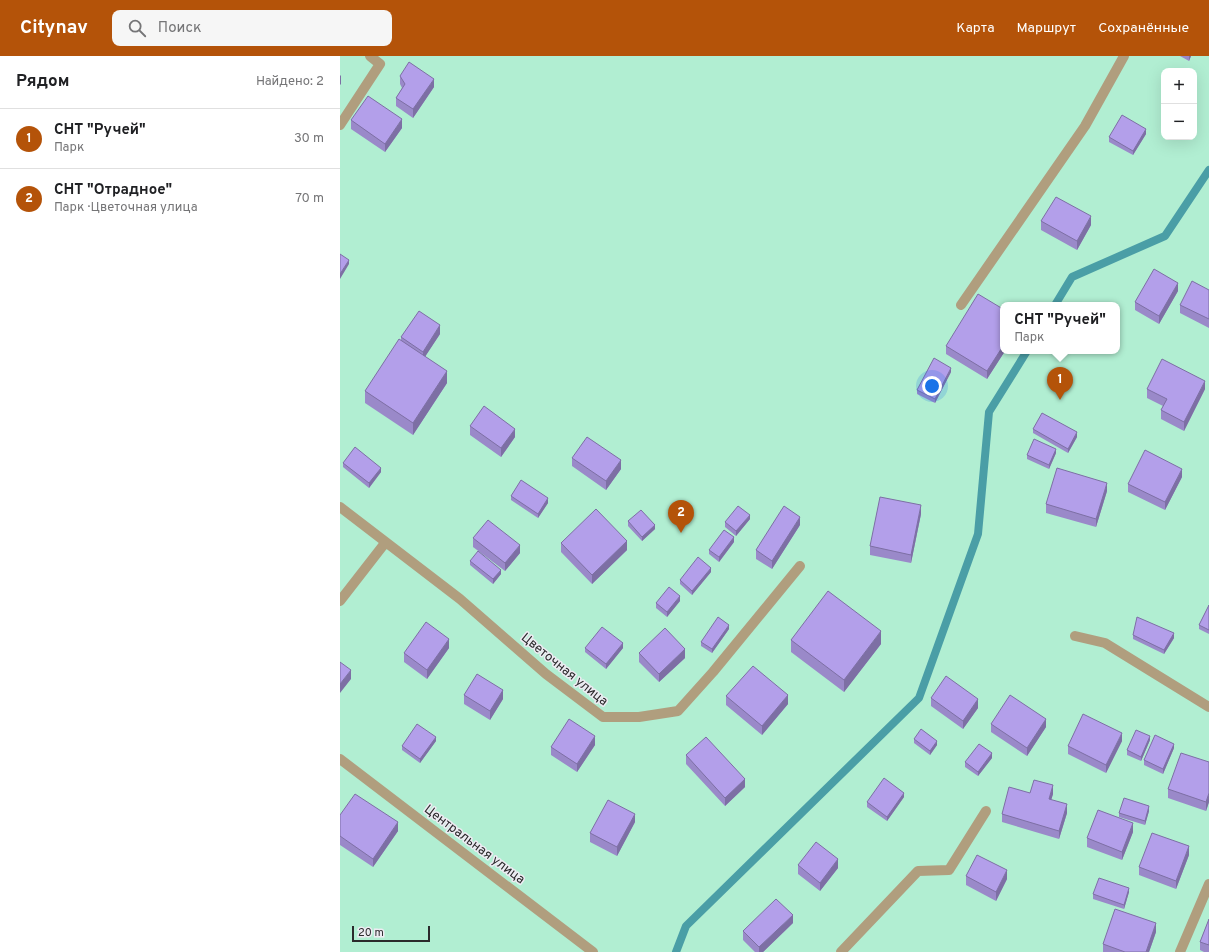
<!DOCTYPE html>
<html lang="ru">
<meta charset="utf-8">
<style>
:root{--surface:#fff;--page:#f6f6f6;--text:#202124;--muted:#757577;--line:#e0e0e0;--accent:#b45309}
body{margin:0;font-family:Overpass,sans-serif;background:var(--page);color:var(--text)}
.controls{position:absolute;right:12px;top:12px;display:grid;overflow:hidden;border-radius:8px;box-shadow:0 4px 16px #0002}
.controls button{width:36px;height:36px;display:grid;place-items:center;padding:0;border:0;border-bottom:1px solid var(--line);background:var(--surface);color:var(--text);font:20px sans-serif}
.scale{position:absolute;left:12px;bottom:10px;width:78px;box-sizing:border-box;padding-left:4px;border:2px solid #2b2a2c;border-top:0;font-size:11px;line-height:14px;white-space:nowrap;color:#2b2a2c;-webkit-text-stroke:3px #edebf2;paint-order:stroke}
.you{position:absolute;left:592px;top:330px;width:14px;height:14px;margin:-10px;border:3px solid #fff;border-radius:50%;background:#1a73e8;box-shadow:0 0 0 6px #1a73e833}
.badge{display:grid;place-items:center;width:26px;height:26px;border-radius:50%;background:var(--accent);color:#fff;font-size:13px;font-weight:700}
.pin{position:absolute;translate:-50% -33px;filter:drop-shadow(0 1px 2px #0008)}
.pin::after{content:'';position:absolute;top:21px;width:14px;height:12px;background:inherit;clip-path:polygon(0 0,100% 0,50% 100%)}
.popup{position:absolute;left:660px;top:246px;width:120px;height:52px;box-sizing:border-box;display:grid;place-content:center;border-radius:8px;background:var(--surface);filter:drop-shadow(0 1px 3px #0005);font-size:13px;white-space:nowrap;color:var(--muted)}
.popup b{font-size:15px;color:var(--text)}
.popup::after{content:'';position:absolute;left:50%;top:100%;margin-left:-8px;border:8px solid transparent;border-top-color:var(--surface)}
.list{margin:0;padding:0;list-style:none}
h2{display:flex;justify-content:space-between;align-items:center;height:52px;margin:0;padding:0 16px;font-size:17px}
h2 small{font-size:13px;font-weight:400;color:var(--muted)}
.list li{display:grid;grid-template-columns:26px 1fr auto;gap:12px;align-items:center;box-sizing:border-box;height:60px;padding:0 16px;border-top:1px solid var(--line)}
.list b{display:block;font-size:15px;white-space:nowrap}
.list p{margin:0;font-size:13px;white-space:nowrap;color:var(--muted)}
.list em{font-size:13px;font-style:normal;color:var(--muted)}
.icon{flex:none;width:22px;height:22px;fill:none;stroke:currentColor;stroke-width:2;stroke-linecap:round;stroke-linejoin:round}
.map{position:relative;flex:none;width:869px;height:896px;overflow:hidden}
header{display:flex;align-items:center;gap:24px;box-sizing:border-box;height:56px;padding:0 20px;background:var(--accent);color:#fff}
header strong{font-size:19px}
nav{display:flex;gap:22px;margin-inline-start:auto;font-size:14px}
.search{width:280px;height:36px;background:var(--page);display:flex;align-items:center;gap:10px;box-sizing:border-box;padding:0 14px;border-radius:8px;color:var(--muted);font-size:15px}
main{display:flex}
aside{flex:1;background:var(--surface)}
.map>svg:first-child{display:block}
.green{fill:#b1eed2;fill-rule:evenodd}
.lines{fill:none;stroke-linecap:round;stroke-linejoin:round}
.stream{stroke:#4a9ea6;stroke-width:8}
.minor{stroke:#b09e7e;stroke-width:10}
.wall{fill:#9a89c9}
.shaded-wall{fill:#7d6fa4}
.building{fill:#b39fea;stroke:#7d6fa4}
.labels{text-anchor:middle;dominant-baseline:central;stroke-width:3;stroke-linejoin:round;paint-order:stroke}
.street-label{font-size:13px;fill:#2b2a2c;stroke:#edebf2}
</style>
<header>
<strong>Citynav</strong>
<div class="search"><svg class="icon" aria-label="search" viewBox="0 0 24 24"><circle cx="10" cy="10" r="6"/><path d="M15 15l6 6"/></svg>Поиск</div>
<nav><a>Карта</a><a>Маршрут</a><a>Сохранённые</a></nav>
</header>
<main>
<aside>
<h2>Рядом<small>Найдено: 2</small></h2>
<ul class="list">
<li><span class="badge">1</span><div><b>СНТ &quot;Ручей&quot;</b><p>Парк</p></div><em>30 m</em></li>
<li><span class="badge">2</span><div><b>СНТ &quot;Отрадное&quot;</b><p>Парк · Цветочная улица</p></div><em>70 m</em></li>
</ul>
</aside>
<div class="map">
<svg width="869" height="896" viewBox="0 0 869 896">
<rect width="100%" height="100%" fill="#edebf2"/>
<path class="green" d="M 0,0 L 869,0 L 869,896 L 0,896 ZM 824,15 L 854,15 L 854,81 L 824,81 ZM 663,249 L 777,249 L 777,295 L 663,295 Z"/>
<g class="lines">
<path class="stream" d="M 715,249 L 732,221 L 825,180 L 869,114
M 336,896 L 346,870 L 579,642 L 638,478 L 649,356 L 687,295"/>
<path class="minor" d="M 0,69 L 40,8 L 30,0
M 621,249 L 745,70 L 784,0
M 0,451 L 120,543 L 206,618 L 263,661 L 299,661 L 338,655 L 373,616 L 460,510
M 0,545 L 45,487
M 735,580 L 765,587 L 869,651
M 0,703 L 253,896
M 501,896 L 578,815 L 609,814 L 646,755
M 840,896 L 869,828"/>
</g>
<path class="wall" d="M 840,0 L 851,0 L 849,5 Z
M 60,20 L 94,31 L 73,62 L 56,50 L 56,42 L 62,32 L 60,28 Z
M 11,64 L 62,72 L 45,96 L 11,73 Z
M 806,78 L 793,99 L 769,86 L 769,81 Z
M 701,165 L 751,169 L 737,194 L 701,174 Z
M 869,234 L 869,272 L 840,257 L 840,249 Z
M 838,235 L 819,268 L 795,254 L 795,246 Z
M 100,278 L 85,300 L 107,327 L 73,379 L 25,347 L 25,335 L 61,284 L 61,281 Z
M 606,290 L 663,295 L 665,295 L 647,323 L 606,298 Z
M 611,316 L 595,347 L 577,338 L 577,334 Z
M 807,333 L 865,333 L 844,375 L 821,363 L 821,354 L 823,350 L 807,342 Z
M 130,370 L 175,381 L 161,401 L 130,379 Z
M 693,373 L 737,381 L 728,397 L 693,377 Z
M 716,397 L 709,413 L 687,403 L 687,399 Z
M 232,402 L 281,413 L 266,434 L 232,410 Z
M 3,407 L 41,416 L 29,432 L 3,411 Z
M 842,421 L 825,454 L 788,436 L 788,428 Z
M 767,435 L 756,471 L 706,457 L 706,448 Z
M 171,440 L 208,447 L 198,462 L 171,444 Z
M 581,458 L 571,507 L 530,499 L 530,490 Z
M 410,463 L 396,480 L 385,471 L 385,466 Z
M 288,465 L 315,473 L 302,485 L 288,470 Z
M 460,469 L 432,513 L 416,503 L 416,494 Z
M 133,482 L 180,497 L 165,515 L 133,491 Z
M 394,486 L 379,506 L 369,498 L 369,494 Z
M 221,487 L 287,494 L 252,528 L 221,496 Z
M 130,505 L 161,518 L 153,528 L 130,509 Z
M 371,516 L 352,539 L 340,528 L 340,524 Z
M 340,545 L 327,561 L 316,552 L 316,547 Z
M 869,549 L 869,578 L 859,573 L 859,569 Z
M 389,573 L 372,597 L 361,590 L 361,586 Z
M 793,579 L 834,582 L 824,598 L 793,583 Z
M 451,584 L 541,588 L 504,636 L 451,596 Z
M 109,592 L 87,623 L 64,606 L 64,597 Z
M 245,592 L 283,592 L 266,613 L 245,596 Z
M 299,597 L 345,602 L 319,626 L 299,606 Z
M 124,639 L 163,643 L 150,664 L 124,648 Z
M 386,640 L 448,648 L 422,679 L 386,649 Z
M 591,642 L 638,652 L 623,673 L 591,650 Z
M 651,668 L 706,671 L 687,700 L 651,676 Z
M 574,683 L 597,689 L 590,699 L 574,687 Z
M 810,684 L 801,705 L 787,699 L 787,694 Z
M 96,685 L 80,707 L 62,694 L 62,690 Z
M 782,685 L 766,717 L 728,698 L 728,690 Z
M 255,689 L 237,716 L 211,699 L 211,691 Z
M 834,692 L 823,718 L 804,709 L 804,704 Z
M 346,699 L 405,731 L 385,750 L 346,708 Z
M 652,702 L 638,720 L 625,711 L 625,706 Z
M 869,706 L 869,746 L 866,755 L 828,742 L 828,733 Z
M 690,737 L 713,738 L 711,744 L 727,757 L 719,783 L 662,766 L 662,758 Z
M 564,741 L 547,765 L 527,751 L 527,746 Z
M 809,755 L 805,769 L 779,761 L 779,757 Z
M 0,759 L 58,775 L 33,811 L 0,789 Z
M 295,766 L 277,800 L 250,786 L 250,777 Z
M 793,776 L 782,804 L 747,791 L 747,782 Z
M 849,799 L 836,833 L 799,819 L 799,811 Z
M 458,809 L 498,812 L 480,835 L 458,818 Z
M 626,820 L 667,823 L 656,845 L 626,829 Z
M 789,836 L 784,853 L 753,843 L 753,838 Z
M 869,863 L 869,896 L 864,896 L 860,894 L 860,886 Z
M 453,867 L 423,896 L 415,896 L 403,884 L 403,875 Z
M 816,876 L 809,896 L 763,896 L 763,888 Z"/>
<path class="shaded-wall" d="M 849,0 L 851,0 L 849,5 Z
M 1,19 L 1,28 L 0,29 L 0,20 Z
M 94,23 L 94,31 L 73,62 L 73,53 Z
M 62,63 L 62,72 L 45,96 L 45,88 Z
M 806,73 L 806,78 L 793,99 L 793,95 Z
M 751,160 L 751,169 L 737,194 L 737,185 Z
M 9,204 L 9,208 L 0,223 L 0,218 Z
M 838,227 L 838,235 L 819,268 L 819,260 Z
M 100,269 L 100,278 L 83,304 L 83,296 Z
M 663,290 L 663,295 L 665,295 L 647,323 L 647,315 Z
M 611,312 L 611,316 L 595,347 L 595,343 Z
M 107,315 L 107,327 L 73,379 L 73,367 Z
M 865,325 L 865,333 L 844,375 L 844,366 Z
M 175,373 L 175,381 L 161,401 L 161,392 Z
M 737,376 L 737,381 L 728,397 L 728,393 Z
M 716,393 L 716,397 L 709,413 L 709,409 Z
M 281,404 L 281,413 L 266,434 L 266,425 Z
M 41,412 L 41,416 L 29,432 L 29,427 Z
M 842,413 L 842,421 L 825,454 L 825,446 Z
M 767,427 L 767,435 L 756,471 L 756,463 Z
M 208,442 L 208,447 L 198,462 L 198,458 Z
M 581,449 L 581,458 L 571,507 L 571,499 Z
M 410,459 L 410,463 L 396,480 L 396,475 Z
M 460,461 L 460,469 L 432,513 L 432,505 Z
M 315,469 L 315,473 L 302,485 L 302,481 Z
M 394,481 L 394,486 L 379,506 L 379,501 Z
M 287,485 L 287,494 L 252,528 L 252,519 Z
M 180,489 L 180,497 L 165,515 L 165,507 Z
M 371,512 L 371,516 L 352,539 L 352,535 Z
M 161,514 L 161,518 L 153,528 L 153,523 Z
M 340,540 L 340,545 L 327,561 L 327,556 Z
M 389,569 L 389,573 L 372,597 L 372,593 Z
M 541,575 L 541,588 L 504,636 L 504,624 Z
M 834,577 L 834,582 L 824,598 L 824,594 Z
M 109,583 L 109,592 L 87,623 L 87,614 Z
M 283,587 L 283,592 L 266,613 L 266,608 Z
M 345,593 L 345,602 L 319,626 L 319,618 Z
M 11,614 L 11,623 L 0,637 L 0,628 Z
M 163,634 L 163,643 L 150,664 L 150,655 Z
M 448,639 L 448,648 L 422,679 L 422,670 Z
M 638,643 L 638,652 L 623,673 L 623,665 Z
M 706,663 L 706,671 L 687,700 L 687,692 Z
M 782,677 L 782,685 L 766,717 L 766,709 Z
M 255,680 L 255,689 L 237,716 L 237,708 Z
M 810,680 L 810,684 L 801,705 L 801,701 Z
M 96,681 L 96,685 L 80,707 L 80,703 Z
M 597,685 L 597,689 L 590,699 L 590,695 Z
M 834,688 L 834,692 L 823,718 L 823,713 Z
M 652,697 L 652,702 L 638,720 L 638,716 Z
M 405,723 L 405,731 L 385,750 L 385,742 Z
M 713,729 L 713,738 L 709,751 L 709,743 Z
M 564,737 L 564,741 L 547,765 L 547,761 Z
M 869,737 L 869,746 L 866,755 L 866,746 Z
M 727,748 L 727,757 L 719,783 L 719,775 Z
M 809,750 L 809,755 L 805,769 L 805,765 Z
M 295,758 L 295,766 L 277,800 L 277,791 Z
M 58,766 L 58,775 L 33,811 L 33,803 Z
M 793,767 L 793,776 L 782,804 L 782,796 Z
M 849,790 L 849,799 L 836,833 L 836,825 Z
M 498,803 L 498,812 L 480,835 L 480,827 Z
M 667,814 L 667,823 L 656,845 L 656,836 Z
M 789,832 L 789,836 L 784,853 L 784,849 Z
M 453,859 L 453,867 L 423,896 L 419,896 L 419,891 Z
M 816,867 L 816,876 L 809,896 L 806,896 Z"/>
<path class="building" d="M 69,6 L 94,23 L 73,53 L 56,42 L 65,28 L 60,20 Z
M 28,40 L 62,63 L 45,88 L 11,64 Z
M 782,59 L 806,73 L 793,95 L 769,81 Z
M 716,141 L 751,160 L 737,185 L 701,165 Z
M 0,198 L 9,204 L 0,218 Z
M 814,213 L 838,227 L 819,260 L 795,246 Z
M 852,225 L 869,234 L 869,263 L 840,249 Z
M 638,238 L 663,253 L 663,290 L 647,315 L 606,290 Z
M 79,255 L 100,269 L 83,296 L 61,281 Z
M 59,283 L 107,315 L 73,367 L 25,335 Z
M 594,302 L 611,312 L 595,343 L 577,334 Z
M 822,303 L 865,325 L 844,366 L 821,354 L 827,343 L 807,333 Z
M 144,350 L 175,373 L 161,392 L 130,370 Z
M 702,357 L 737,376 L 728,393 L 693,373 Z
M 247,381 L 281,404 L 266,425 L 232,402 Z
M 694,383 L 716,393 L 709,409 L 687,399 Z
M 15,391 L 41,412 L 29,427 L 3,407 Z
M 805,394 L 842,413 L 825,446 L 788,428 Z
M 717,412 L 767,427 L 756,463 L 706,448 Z
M 181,424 L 208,442 L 198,458 L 171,440 Z
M 540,441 L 581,449 L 571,499 L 530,490 Z
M 398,450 L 410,459 L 396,475 L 385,466 Z
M 444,450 L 460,461 L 432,505 L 416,494 Z
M 256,453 L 287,485 L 252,519 L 221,487 Z
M 301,454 L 315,469 L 302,481 L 288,465 Z
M 148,464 L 180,489 L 165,507 L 133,482 Z
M 384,474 L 394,481 L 379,501 L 369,494 Z
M 138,495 L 161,514 L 153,523 L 130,505 Z
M 358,501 L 371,512 L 352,535 L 340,524 Z
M 329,531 L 340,540 L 327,556 L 316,547 Z
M 488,535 L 541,575 L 504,624 L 451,584 Z
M 869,549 L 869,574 L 859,569 Z
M 378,561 L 389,569 L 372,593 L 361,586 Z
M 797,561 L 834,577 L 824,594 L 793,579 Z
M 86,566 L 109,583 L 87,614 L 64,597 Z
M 262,571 L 283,587 L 266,608 L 245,592 Z
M 325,572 L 345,593 L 319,618 L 299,597 Z
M 0,606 L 11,614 L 0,628 Z
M 413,610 L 448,639 L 422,670 L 386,640 Z
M 137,618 L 163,634 L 150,655 L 124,639 Z
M 606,620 L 638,643 L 623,665 L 591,642 Z
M 670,639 L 706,663 L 687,692 L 651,668 Z
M 743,658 L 782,677 L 766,709 L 728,690 Z
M 229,663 L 255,680 L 237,708 L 211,691 Z
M 77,668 L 96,681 L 80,703 L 62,690 Z
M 581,673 L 597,685 L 590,695 L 574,683 Z
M 796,674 L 810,680 L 801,701 L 787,694 Z
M 815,679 L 834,688 L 823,713 L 804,704 Z
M 366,681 L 405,723 L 385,742 L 346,699 Z
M 639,688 L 652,697 L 638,716 L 625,706 Z
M 841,697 L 869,706 L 869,737 L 866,746 L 828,733 Z
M 544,722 L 564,737 L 547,761 L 527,746 Z
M 694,724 L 713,729 L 709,743 L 727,748 L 719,775 L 662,758 L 669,731 L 690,737 Z
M 15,738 L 58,766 L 33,803 L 0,780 L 0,759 Z
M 784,742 L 809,750 L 805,765 L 779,757 Z
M 268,744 L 295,758 L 277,791 L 250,777 Z
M 758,754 L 793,767 L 782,796 L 747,782 Z
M 812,777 L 849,790 L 836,825 L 799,811 Z
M 476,786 L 498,803 L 480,827 L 458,809 Z
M 637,799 L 667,814 L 656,836 L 626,820 Z
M 759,822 L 789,832 L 784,849 L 753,838 Z
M 436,843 L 453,859 L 419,891 L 403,875 Z
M 775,853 L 816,867 L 806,896 L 785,896 L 763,888 Z
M 869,863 L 869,889 L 860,886 Z"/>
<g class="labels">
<g class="street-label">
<text transform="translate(224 614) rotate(39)">Цветочная улица</text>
<text transform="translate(134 789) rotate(37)">Центральная улица</text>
</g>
</g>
</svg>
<div class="controls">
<button>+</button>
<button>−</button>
</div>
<div class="scale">20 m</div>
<div class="you"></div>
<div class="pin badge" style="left:720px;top:344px">1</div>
<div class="popup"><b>СНТ &quot;Ручей&quot;</b>Парк</div>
<div class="pin badge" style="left:341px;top:477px">2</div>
</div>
</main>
